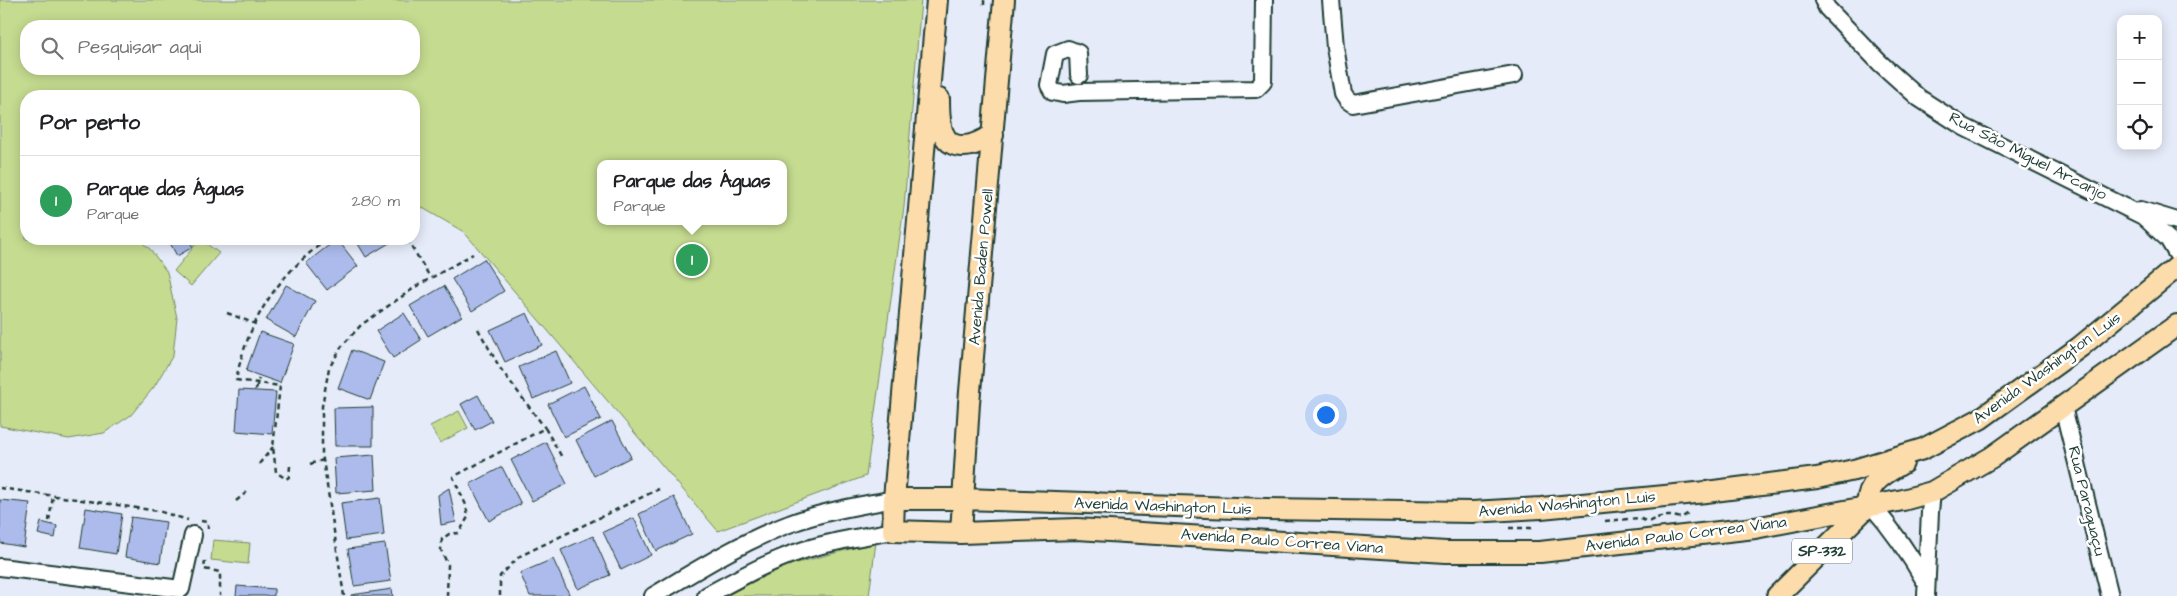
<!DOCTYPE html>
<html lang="pt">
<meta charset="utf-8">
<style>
:root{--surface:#fff;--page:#f6f6f6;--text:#202124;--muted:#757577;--line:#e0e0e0;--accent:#2563eb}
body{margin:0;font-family:"Architects Daughter",sans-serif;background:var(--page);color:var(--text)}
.controls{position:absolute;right:15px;top:15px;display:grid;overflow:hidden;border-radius:10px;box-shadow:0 2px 12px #0003}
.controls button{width:45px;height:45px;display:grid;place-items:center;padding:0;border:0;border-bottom:1px solid var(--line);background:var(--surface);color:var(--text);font:25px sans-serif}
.you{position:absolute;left:1325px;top:414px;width:18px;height:18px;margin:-12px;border:4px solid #fff;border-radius:50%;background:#1a73e8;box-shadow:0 0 0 8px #1a73e833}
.badge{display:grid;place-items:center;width:32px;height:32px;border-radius:50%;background:var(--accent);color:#fff;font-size:16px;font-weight:700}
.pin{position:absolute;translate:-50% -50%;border:2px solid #fff;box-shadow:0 1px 5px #0006}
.popup{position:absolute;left:597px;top:160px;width:190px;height:65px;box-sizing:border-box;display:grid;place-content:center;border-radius:10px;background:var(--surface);filter:drop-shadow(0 1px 4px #0005);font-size:16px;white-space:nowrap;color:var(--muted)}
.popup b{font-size:19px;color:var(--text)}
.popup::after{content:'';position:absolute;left:50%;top:100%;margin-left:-10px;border:10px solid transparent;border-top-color:var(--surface)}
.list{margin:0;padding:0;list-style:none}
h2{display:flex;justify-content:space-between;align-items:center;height:65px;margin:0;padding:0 20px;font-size:21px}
h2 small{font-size:16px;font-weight:400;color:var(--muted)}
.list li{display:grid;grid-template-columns:32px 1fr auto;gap:15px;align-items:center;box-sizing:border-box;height:90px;padding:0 20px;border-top:1px solid var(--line)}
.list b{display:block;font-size:19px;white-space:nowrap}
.list p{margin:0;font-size:16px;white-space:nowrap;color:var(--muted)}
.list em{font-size:16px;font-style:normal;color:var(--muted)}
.icon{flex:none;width:28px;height:28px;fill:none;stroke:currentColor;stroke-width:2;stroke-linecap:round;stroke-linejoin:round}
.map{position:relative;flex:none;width:2177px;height:596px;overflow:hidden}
.search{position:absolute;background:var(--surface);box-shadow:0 2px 12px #0003;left:20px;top:20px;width:400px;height:55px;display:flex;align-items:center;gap:12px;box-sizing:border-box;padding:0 18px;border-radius:20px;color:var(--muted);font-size:19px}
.panel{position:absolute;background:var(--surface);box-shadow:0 2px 12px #0003;left:20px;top:90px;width:400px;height:155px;border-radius:20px}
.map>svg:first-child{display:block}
.green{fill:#c5db90;stroke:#728c62;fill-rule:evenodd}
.building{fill:#acbbeb;stroke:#1f3d34}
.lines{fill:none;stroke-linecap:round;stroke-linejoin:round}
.minor-casing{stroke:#1f3d34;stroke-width:20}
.major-casing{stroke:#1f3d34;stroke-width:24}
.path{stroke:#1f3d34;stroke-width:2.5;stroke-dasharray:5 4;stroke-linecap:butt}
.minor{stroke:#fff;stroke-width:16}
.major{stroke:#fddcac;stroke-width:20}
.labels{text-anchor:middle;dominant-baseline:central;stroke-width:5;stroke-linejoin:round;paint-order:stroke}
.shield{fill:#fff;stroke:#627771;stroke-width:1}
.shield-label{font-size:15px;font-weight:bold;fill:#1f3d34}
.street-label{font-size:16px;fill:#1f3d34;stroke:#fff}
</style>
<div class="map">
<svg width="2177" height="596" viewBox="0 0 2177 596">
<rect width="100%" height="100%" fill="#e6ebf9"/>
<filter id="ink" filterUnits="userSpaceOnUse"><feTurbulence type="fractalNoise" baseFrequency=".02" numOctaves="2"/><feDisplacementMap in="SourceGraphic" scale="10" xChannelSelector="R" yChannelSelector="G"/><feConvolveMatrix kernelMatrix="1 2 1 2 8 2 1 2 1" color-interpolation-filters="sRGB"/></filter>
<g filter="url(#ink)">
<path class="green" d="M 0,0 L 921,0 L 904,207 L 866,476 L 718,531 L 464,232 L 414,203 L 414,96 L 26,96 L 26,239 L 138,239 L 150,249 L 167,272 L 177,318 L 173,355 L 154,387 L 131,415 L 104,433 L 69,439 L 0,426 ZM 414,26 L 414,69 L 26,69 L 26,26 ZM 601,164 L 783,164 L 783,221 L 601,221 Z
M 200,239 L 219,253 L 191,286 L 174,271 Z
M 459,411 L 468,428 L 440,443 L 430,426 Z
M 213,540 L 250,543 L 248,564 L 211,560 Z
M 876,542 L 869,596 L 723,596 L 782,567 Z"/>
<path class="building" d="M 173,239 L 188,239 L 193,247 L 177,256 L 169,241 Z
M 337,239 L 358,266 L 327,290 L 306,263 Z
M 355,239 L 396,239 L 366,257 Z
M 484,259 L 504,291 L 472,311 L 452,279 Z
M 286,285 L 315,301 L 296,337 L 266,320 Z
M 444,286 L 462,316 L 428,336 L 410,306 Z
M 404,313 L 421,340 L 393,358 L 376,331 Z
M 527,313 L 542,345 L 505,362 L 490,330 Z
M 260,332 L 294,344 L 280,383 L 246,371 Z
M 352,350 L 384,362 L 370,400 L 338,388 Z
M 556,351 L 570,383 L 533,399 L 519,367 Z
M 584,386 L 601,419 L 564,437 L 548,404 Z
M 239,390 L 276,392 L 272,434 L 236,431 Z
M 478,395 L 492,421 L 475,430 L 461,404 Z
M 373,407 L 373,446 L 335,446 L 334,408 Z
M 612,421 L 631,457 L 594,476 L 576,440 Z
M 546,442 L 567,484 L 532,501 L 511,460 Z
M 374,455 L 376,490 L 336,493 L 334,458 Z
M 502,467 L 521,504 L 489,521 L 470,484 Z
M 449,488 L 456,522 L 441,525 L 438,495 Z
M 674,497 L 692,534 L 656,551 L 639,514 Z
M 380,498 L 384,535 L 346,540 L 341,503 Z
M 0,500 L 30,503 L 24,547 L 0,543 Z
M 86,508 L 122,514 L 116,554 L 80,548 Z
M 131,517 L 166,522 L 160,563 L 125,557 Z
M 634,518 L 651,555 L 621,570 L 603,532 Z
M 41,522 L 57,526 L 55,538 L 38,534 Z
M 593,536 L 610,575 L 578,589 L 561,550 Z
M 385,544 L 391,581 L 354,586 L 348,549 Z
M 553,559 L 570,596 L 530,596 L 520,573 Z
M 237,586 L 274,589 L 274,596 L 236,596 Z
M 392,589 L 393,596 L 351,596 L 351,595 Z"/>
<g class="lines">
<g class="minor-casing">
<path id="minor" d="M 1331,0 L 1335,47 L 1343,94 L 1347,100 L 1353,104 L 1514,75
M 1823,0 L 1827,8 L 1880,63 L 1919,98 L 1964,127 L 2143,216 L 2168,239 L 2177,254
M 1079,75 L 1078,53 L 1068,49 L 1055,54 L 1049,85 L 1053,92 L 1063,94 L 1079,92 L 1256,89 L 1263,82 L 1264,0
M 2141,210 L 2177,221
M 2063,407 L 2110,596
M 1871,505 C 1893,530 1910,555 1926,583
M 0,567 L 181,589 L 193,535
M 653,596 C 697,570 741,542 789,524 C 823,511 859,506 894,499
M 706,596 C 741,577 778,556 818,546 C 843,539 868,536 893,531
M 1926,596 L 1930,512 L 1932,492"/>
</g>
<g class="major-casing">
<path id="major" d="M 937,0 L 894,499 L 893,531 L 961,533 L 1077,529 L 1446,552 L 1540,552 L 1755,528 L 1903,500 L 1932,492 L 1992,457 L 2177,325
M 939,99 C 939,121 939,152 971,145 C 979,143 987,138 993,135
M 894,499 L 964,499 L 1266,509 L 1472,512 L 1541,508 L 1706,492 L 1817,478 L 1854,470 L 1923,449 L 1980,419 L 2080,347 L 2177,267
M 1868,506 C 1865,483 1886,473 1903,463
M 961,533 L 969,403 L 1004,0
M 1777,596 L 1868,506"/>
</g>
<path class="path" d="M 984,0 L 984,8
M 193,239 L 194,244
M 407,239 L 430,277
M 227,313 L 256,324
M 478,329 L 500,368 L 545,428
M 256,389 L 259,378
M 259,464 L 273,447
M 310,464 L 323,460
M 290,466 L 289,477 L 286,479 L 276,472 L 273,447 L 280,386 L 236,380 C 248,320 278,274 328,239
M 0,488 L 158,511 L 188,520
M 236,501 L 247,492
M 49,521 L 53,496
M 201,521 L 208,522 L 208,529
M 1605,521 L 1639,518 L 1648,522 C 1660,516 1668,514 1681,518 L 1690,512
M 1509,528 L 1535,528
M 205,561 L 204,569 L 220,572 L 220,596
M 344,596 L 322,453 L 322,406 L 329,368 L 342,346 L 361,325 L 417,286 L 473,254
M 447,596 L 448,565 L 441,550 L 442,539 L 449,534 L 459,533 L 468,517 L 466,505 L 453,477 L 545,428 L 563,459
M 500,596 L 500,576 L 520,556 L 659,489"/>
<use href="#minor" class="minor"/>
<use href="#major" class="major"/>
</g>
</g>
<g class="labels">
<rect class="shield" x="1792" y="538.5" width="60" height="25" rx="4"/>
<g class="shield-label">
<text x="1822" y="551">SP-332</text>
</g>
<g class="street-label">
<text transform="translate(2028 156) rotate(27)">Rua São Miguel Arcanjo</text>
<text transform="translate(981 267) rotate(-85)">Avenida Baden Powell</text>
<text transform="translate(2047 368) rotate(-36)">Avenida Washington Luis</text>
<text transform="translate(2087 501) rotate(76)">Rua Paraguaçu</text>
<text transform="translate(1567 504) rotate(-5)">Avenida Washington Luis</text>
<text transform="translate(1163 506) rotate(2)">Avenida Washington Luis</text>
<text transform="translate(1686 534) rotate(-7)">Avenida Paulo Correa Viana</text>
<text transform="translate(1282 541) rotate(4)">Avenida Paulo Correa Viana</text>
</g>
</g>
</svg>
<div class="controls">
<button>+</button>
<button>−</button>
<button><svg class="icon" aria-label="locate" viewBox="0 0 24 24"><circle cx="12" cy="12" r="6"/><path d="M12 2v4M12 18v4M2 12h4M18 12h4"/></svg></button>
</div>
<div class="you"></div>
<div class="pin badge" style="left:692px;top:260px;background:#2e9e5b">1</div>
<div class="popup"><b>Parque das Águas</b>Parque</div>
<div class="search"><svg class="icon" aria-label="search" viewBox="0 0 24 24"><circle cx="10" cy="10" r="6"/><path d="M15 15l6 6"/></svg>Pesquisar aqui</div>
<section class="panel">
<h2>Por perto<small></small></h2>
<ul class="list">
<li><span class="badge" style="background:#2e9e5b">1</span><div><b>Parque das Águas</b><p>Parque</p></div><em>280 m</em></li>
</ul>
</section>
</div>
